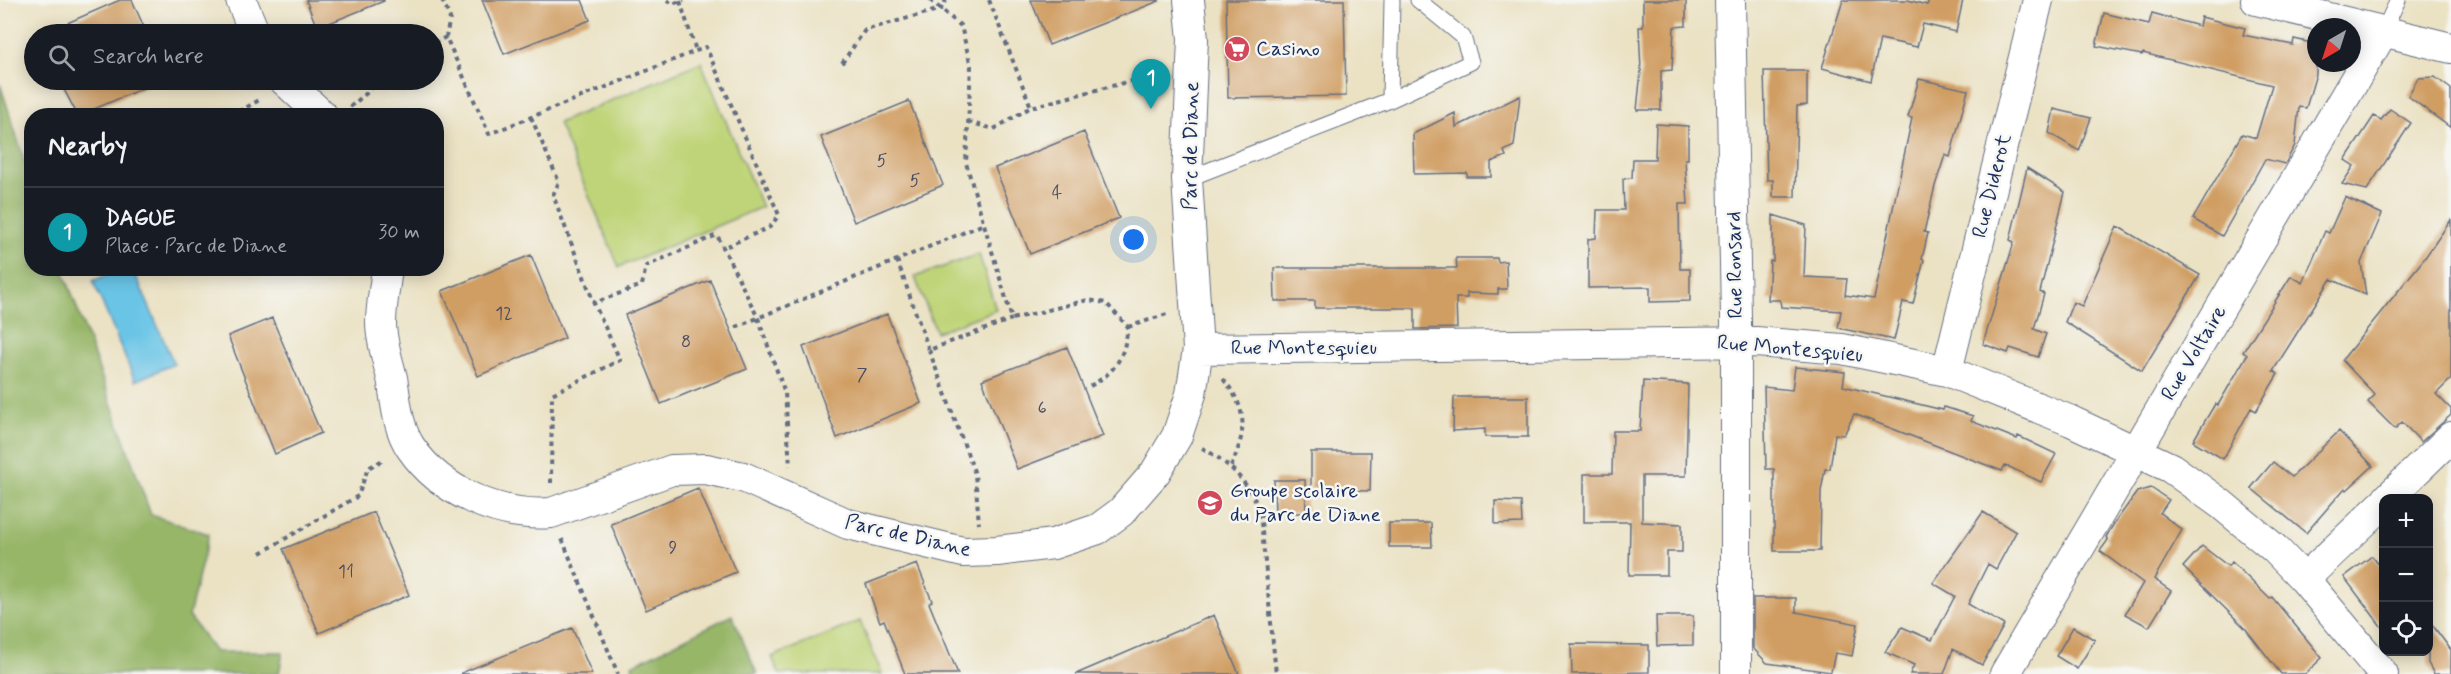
<!DOCTYPE html>
<meta charset="utf-8">
<style>
:root{--surface:#171b24;--page:#242831;--text:#f1f3f6;--muted:#9ea1a6;--line:#363941;--accent:#d1495b}
body{margin:0;font-family:Mynerve,sans-serif;background:var(--page);color:var(--text)}
.controls{position:absolute;right:18px;bottom:18px;display:grid;overflow:hidden;border-radius:12px;box-shadow:0 3px 15px #0003}
.controls button{width:54px;height:54px;display:grid;place-items:center;padding:0;border:0;border-bottom:2px solid var(--line);background:var(--surface);color:var(--text);font:30px sans-serif}
.compass{position:absolute;left:2307px;top:18px;width:54px;height:54px;border-radius:50%;background:var(--surface);box-shadow:0 3px 15px #0003;rotate:219deg}
.you{position:absolute;left:1134px;top:240px;width:21px;height:21px;margin:-15px;border:4px solid #fff;border-radius:50%;background:#1a73e8;box-shadow:0 0 0 9px #1a73e833}
.badge{display:grid;place-items:center;width:39px;height:39px;border-radius:50%;background:var(--accent);color:#fff;font-size:20px;font-weight:700}
.pin{position:absolute;translate:-50% -50px;filter:drop-shadow(0 2px 3px #0008)}
.pin::after{content:'';position:absolute;top:32px;width:21px;height:18px;background:inherit;clip-path:polygon(0 0,100% 0,50% 100%)}
.list{margin:0;padding:0;list-style:none}
h2{display:flex;justify-content:space-between;align-items:center;height:78px;margin:0;padding:0 24px;font-size:26px}
h2 small{font-size:20px;font-weight:400;color:var(--muted)}
.list li{display:grid;grid-template-columns:39px 1fr auto;gap:18px;align-items:center;box-sizing:border-box;height:90px;padding:0 24px;border-top:2px solid var(--line)}
.list b{display:block;font-size:22px;white-space:nowrap}
.list p{margin:0;font-size:20px;white-space:nowrap;color:var(--muted)}
.list em{font-size:20px;font-style:normal;color:var(--muted)}
.icon{flex:none;width:33px;height:33px;fill:none;stroke:currentColor;stroke-width:2;stroke-linecap:round;stroke-linejoin:round}
.map{position:relative;flex:none;width:2451px;height:674px;overflow:hidden}
.search{position:absolute;background:var(--surface);box-shadow:0 3px 15px #0003;left:24px;top:24px;width:420px;height:66px;display:flex;align-items:center;gap:15px;box-sizing:border-box;padding:0 21px;border-radius:33px;color:var(--muted);font-size:22px}
.panel{position:absolute;background:var(--surface);box-shadow:0 3px 15px #0003;left:24px;top:108px;width:420px;height:168px;border-radius:24px}
.map>svg:first-child{display:block}
.green{fill:#bfd478;stroke:#6d826b;stroke-width:1.5}
.forest{fill:#97b668;stroke:#597263;stroke-width:1.5}
.water{fill:#69c4e6;stroke:#427aa2;stroke-width:1.5}
.building{fill:#d09e63}
.lines{fill:none;stroke-linecap:round;stroke-linejoin:round}
.lane-casing{stroke:#646e82;stroke-width:17}
.street-casing{stroke:#646e82;stroke-width:32}
.path{stroke:#646e82;stroke-width:4;stroke-dasharray:4.5 4.5;stroke-linecap:butt}
.lane{stroke:#fff;stroke-width:15}
.street{stroke:#fff;stroke-width:30}
.labels{text-anchor:middle;dominant-baseline:central;stroke-width:5;stroke-linejoin:round;paint-order:stroke}
.number-label{font-size:18px;fill:#484b5f}
.poi-label{font-size:21px;fill:#1b2f5e;stroke:#f6f6f2;text-anchor:start}
.street-label{font-size:21px;fill:#1b2f5e;stroke:#f6f6f2}
</style>
<div class="map">
<svg width="2451" height="674" viewBox="0 0 2451 674">
<rect width="100%" height="100%" fill="#f6f6f2"/>
<filter id="ink" filterUnits="userSpaceOnUse"><feTurbulence type="fractalNoise" baseFrequency=".0167" numOctaves="2"/><feDisplacementMap in="SourceGraphic" scale="12" xChannelSelector="R" yChannelSelector="G"/><feConvolveMatrix kernelMatrix="1 2 1 2 8 2 1 2 1" color-interpolation-filters="sRGB"/></filter>
<filter id="wash" filterUnits="userSpaceOnUse"><feTurbulence type="fractalNoise" baseFrequency=".008" numOctaves="4" result="noise"/><feDisplacementMap in="SourceGraphic" scale="24" xChannelSelector="R" yChannelSelector="G"/><feGaussianBlur stdDeviation="1.35" result="paint"/><feColorMatrix in="noise" values="0 0 0 0 0 0 0 0 0 0 0 0 0 0 0 0 0 1.4 0 .05"/><feComposite in="paint" operator="in"/></filter>
<g filter="url(#wash)">
<rect width="100%" height="100%" fill="#ebe2c4"/>
<path class="green" d="M 701,62 L 762,207 L 619,267 L 558,123 Z
M 979,254 L 996,310 L 936,332 L 915,277 Z
M 860,621 L 882,674 L 779,674 L 772,657 Z"/>
<path class="forest" d="M 0,84 L 31,181 L 32,268 L 63,269 L 151,515 L 209,534 L 189,616 L 215,652 L 283,652 L 279,674 L 0,674 Z
M 732,615 L 757,674 L 634,674 L 632,665 Z"/>
<path class="water" d="M 123,268 L 133,269 L 174,364 L 135,381 L 93,281 Z"/>
<g id="blocks">
<path class="building" d="M 120,0 L 132,0 L 147,34 L 42,34 Z
M 306,0 L 384,0 L 384,1 L 317,28 Z
M 482,0 L 582,0 L 590,20 L 504,54 Z
M 1031,0 L 1159,0 L 1159,1 L 1049,45 Z
M 1226,0 L 1344,0 L 1346,96 L 1228,98 Z
M 1643,0 L 1686,0 L 1686,26 L 1674,27 L 1672,70 L 1661,71 L 1661,110 L 1637,110 L 1641,71 L 1639,27 L 1643,27 Z
M 1843,0 L 1908,0 L 1927,5 L 1929,0 L 1963,0 L 1956,32 L 1923,24 L 1917,47 L 1880,39 L 1871,81 L 1822,68 Z
M 2104,13 L 2149,24 L 2152,13 L 2199,26 L 2201,17 L 2245,28 L 2243,35 L 2293,45 L 2294,39 L 2316,44 L 2316,74 L 2306,108 L 2299,107 L 2295,145 L 2285,164 L 2265,159 L 2222,236 L 2193,219 L 2242,134 L 2256,138 L 2272,85 L 2143,53 L 2142,55 L 2096,46 Z
M 1764,71 L 1807,71 L 1807,105 L 1797,106 L 1795,197 L 1773,197 L 1773,180 L 1767,180 Z
M 2435,77 L 2451,89 L 2451,128 L 2408,96 L 2418,78 Z
M 1919,79 L 1968,90 L 1950,157 L 1945,155 L 1935,186 L 1924,232 L 1928,233 L 1922,259 L 1924,260 L 1913,304 L 1903,302 L 1894,340 L 1838,328 L 1841,311 L 1781,307 L 1780,300 L 1768,300 L 1770,261 L 1773,261 L 1773,215 L 1806,225 L 1804,277 L 1847,279 L 1845,295 L 1874,299 L 1912,118 L 1908,117 Z
M 59,80 L 162,80 L 78,116 Z
M 1520,96 L 1514,146 L 1504,151 L 1506,156 L 1491,162 L 1491,177 L 1467,177 L 1467,173 L 1414,174 L 1413,134 L 1455,113 L 1456,127 Z
M 909,101 L 943,185 L 854,222 L 821,137 Z
M 2054,109 L 2091,118 L 2079,151 L 2049,133 Z
M 2390,109 L 2411,123 L 2367,190 L 2342,184 L 2354,166 L 2345,160 L 2374,116 L 2381,120 Z
M 1656,124 L 1688,126 L 1688,159 L 1685,159 L 1688,204 L 1679,204 L 1680,269 L 1690,269 L 1690,301 L 1650,302 L 1650,287 L 1588,288 L 1588,239 L 1596,238 L 1597,210 L 1624,210 L 1623,179 L 1632,178 L 1633,159 L 1655,159 Z
M 1084,132 L 1119,218 L 1030,254 L 995,168 Z
M 2027,168 L 2065,192 L 2040,292 L 2044,294 L 2034,329 L 2046,334 L 2038,357 L 2010,348 L 2008,353 L 1983,344 L 2014,242 L 2010,240 Z
M 2345,197 L 2382,214 L 2361,263 L 2366,295 L 2331,279 L 2273,371 L 2278,374 L 2256,411 L 2251,408 L 2223,459 L 2193,441 L 2215,404 L 2218,405 L 2247,355 L 2243,352 L 2291,276 L 2303,283 L 2325,231 L 2329,233 Z
M 2451,220 L 2451,379 L 2436,394 L 2451,409 L 2451,415 L 2421,442 L 2402,422 L 2395,429 L 2368,402 L 2375,395 L 2342,360 L 2424,259 Z
M 2117,226 L 2200,275 L 2142,371 L 2065,322 L 2073,302 L 2082,306 Z
M 531,255 L 565,338 L 478,376 L 442,291 Z
M 1456,258 L 1497,258 L 1498,262 L 1506,261 L 1507,289 L 1498,289 L 1498,294 L 1467,293 L 1467,298 L 1456,298 L 1457,328 L 1415,329 L 1415,308 L 1315,308 L 1315,301 L 1275,301 L 1274,268 L 1457,268 Z
M 710,280 L 747,369 L 661,404 L 625,315 Z
M 887,314 L 921,403 L 837,438 L 803,347 Z
M 272,318 L 321,433 L 275,454 L 228,336 Z
M 1067,347 L 1103,436 L 1017,469 L 982,380 Z
M 1795,367 L 1845,372 L 1843,386 L 1943,410 L 1944,407 L 1973,416 L 1971,421 L 2017,439 L 2018,436 L 2056,454 L 2041,482 L 2005,465 L 2002,471 L 1854,414 L 1844,435 L 1835,434 L 1830,469 L 1825,469 L 1821,491 L 1820,551 L 1774,551 L 1774,469 L 1766,469 L 1764,387 L 1792,390 Z
M 1643,381 L 1688,384 L 1686,476 L 1642,476 L 1642,522 L 1682,524 L 1682,552 L 1667,552 L 1667,575 L 1629,575 L 1630,522 L 1584,522 L 1584,474 L 1612,474 L 1613,431 L 1640,431 Z
M 1454,397 L 1528,397 L 1528,437 L 1485,437 L 1485,429 L 1453,431 Z
M 2339,431 L 2373,466 L 2347,490 L 2345,488 L 2306,533 L 2251,488 L 2273,462 L 2292,477 Z
M 1311,452 L 1371,452 L 1370,491 L 1311,490 Z
M 1274,480 L 1305,480 L 1306,513 L 1275,513 Z
M 698,488 L 736,572 L 646,610 L 611,524 Z
M 2151,488 L 2169,500 L 2160,513 L 2182,530 L 2154,579 L 2171,591 L 2149,627 L 2125,614 L 2143,583 L 2100,551 L 2108,540 L 2106,537 L 2113,525 L 2137,492 Z
M 1495,501 L 1521,502 L 1522,523 L 1495,524 Z
M 374,512 L 409,595 L 319,633 L 283,549 Z
M 1983,512 L 2016,532 L 1996,569 L 1988,564 L 1968,604 L 2004,625 L 1982,665 L 1953,649 L 1944,674 L 1910,674 L 1914,665 L 1885,652 L 1902,627 L 1932,640 L 1955,596 L 1933,583 Z
M 1389,523 L 1431,523 L 1432,547 L 1389,547 Z
M 2202,546 L 2228,566 L 2232,562 L 2270,599 L 2272,597 L 2322,658 L 2305,674 L 2281,674 L 2245,628 L 2183,567 Z
M 2372,556 L 2384,571 L 2384,630 L 2344,577 Z
M 917,564 L 932,601 L 929,603 L 958,674 L 905,674 L 884,620 L 880,622 L 866,584 Z
M 1753,598 L 1796,598 L 1796,612 L 1858,624 L 1852,656 L 1835,653 L 1831,672 L 1767,663 L 1753,648 Z
M 1214,615 L 1239,674 L 1076,674 Z
M 1656,616 L 1693,616 L 1693,645 L 1657,646 Z
M 2428,619 L 2451,650 L 2451,674 L 2434,674 L 2428,663 Z
M 2073,627 L 2095,640 L 2077,669 L 2056,656 Z
M 572,628 L 592,674 L 461,674 L 461,673 Z
M 1571,644 L 1649,645 L 1649,672 L 1572,674 Z"/>
</g>
</g>
<g filter="url(#ink)">
<use href="#blocks" fill-opacity="0" stroke="#646e82" stroke-width="1.5"/>
<g class="lines">
<g class="lane-casing">
<path id="lane" d="M 2383,32 L 2398,0
M 1390,100 L 1392,0
M 1187,179 L 1390,100 L 1471,62 L 1463,37 L 1418,0"/>
</g>
<g class="street-casing">
<path id="street" d="M 241,0 L 255,34
M 1730,0 L 1736,316 L 1736,674
M 2256,0 L 2451,48
M 284,80 L 323,116
M 387,268 C 385,287 381,305 381,323 C 381,341 388,361 392,378 C 396,400 397,428 411,448 C 441,492 499,517 551,513 L 672,470 L 706,469 L 743,477 L 848,524 L 963,552 L 997,551 L 1053,544 L 1098,529 L 1121,512 L 1155,473 L 1177,436 L 1191,394 L 1198,349 L 1187,179 L 1193,39 L 1189,0
M 1198,349 L 1756,342 L 1842,349 L 1947,371 L 2071,421 L 2171,468 L 2221,504 L 2275,549 L 2304,579 L 2383,674
M 1947,371 L 2038,0
M 2388,498 L 2451,437
M 2304,579 L 2384,503
M 2005,674 L 2383,32"/>
</g>
<path class="path" d="M 442,0 L 450,18 L 446,37
M 667,0 L 672,4 L 684,0
M 930,0 L 961,26 L 971,66 L 966,163 L 1012,319 L 1088,300 L 1106,303 L 1128,327 C 1124,357 1117,371 1090,386
M 989,0 L 1031,107 L 1162,73
M 680,1 L 696,51
M 434,43 L 446,37 L 489,134 L 706,47 L 779,215 L 770,227 L 723,248
M 842,63 L 865,30 L 941,9 L 946,0
M 350,107 L 369,91 L 376,80
M 231,116 L 261,99
M 531,117 L 559,182 L 553,195 L 594,303 L 642,285 L 646,266 L 717,235 L 758,318 L 785,393 L 790,466
M 968,122 L 994,129 L 1031,107
M 897,260 L 929,350 L 1012,319
M 736,327 L 984,224
M 1128,327 L 1167,314
M 929,350 L 975,474 L 979,524
M 1223,379 C 1249,410 1246,432 1231,467
M 1202,448 C 1230,463 1248,482 1260,511 L 1276,674
M 551,483 L 552,394 L 620,360 L 594,303
M 562,539 L 618,674
M 261,553 L 358,496 L 368,468 L 385,459"/>
<use href="#lane" class="lane"/>
<use href="#street" class="street"/>
</g>
</g>
<defs>
<g id="supermarket-disc" transform="scale(1.35)"><circle r="9.5" fill="#d1495b" stroke="#f6f6f2"/><path d="M-6-5.5h2.5l.6 2H6L4.5 2H-2.5L-4.4-4H-6ZM-1.5 3.2a1.3 1.3 0 1 0 .1 0ZM3 3.2a1.3 1.3 0 1 0 .1 0Z" fill="#fff"/></g>
<g id="school-disc" transform="scale(1.35)"><circle r="9.5" fill="#d1495b" stroke="#f6f6f2"/><path d="M0-5L7-2L0 1L-7-2ZM-4 1L0 2.5L4 1V4Q0 6-4 4Z" fill="#fff"/></g>
</defs>
<g fill-rule="evenodd">
<use href="#supermarket-disc" x="1237" y="49"/>
<use href="#school-disc" x="1210" y="503"/>
</g>
<g class="labels">
<g class="number-label">
<text x="882" y="161">5</text>
<text x="915" y="181">5</text>
<text x="1057" y="193">4</text>
<text x="504" y="314">12</text>
<text x="686" y="342">8</text>
<text x="862" y="375">7</text>
<text x="1042" y="408">6</text>
<text x="673" y="548">9</text>
<text x="346" y="572">11</text>
</g>
<g class="poi-label">
<text x="1256" y="49">Casino</text>
<text x="1230" y="491">Groupe scolaire<tspan x="1230" dy="24">du Parc de Diane</tspan></text>
</g>
<g class="street-label">
<text transform="translate(1191 146) rotate(-89)">Parc de Diane</text>
<text transform="translate(1992 186) rotate(-76)">Rue Diderot</text>
<text transform="translate(1735 265) rotate(-91)">Rue Ronsard</text>
<text x="1304" y="348">Rue Montesquieu</text>
<text transform="translate(1790 349) rotate(5)">Rue Montesquieu</text>
<text transform="translate(2194 353) rotate(-59)">Rue Voltaire</text>
<text transform="translate(908 536) rotate(13)">Parc de Diane</text>
</g>
</g>
</svg>
<div class="controls">
<button>+</button>
<button>−</button>
<button><svg class="icon" aria-label="locate" viewBox="0 0 24 24"><circle cx="12" cy="12" r="6"/><path d="M12 2v4M12 18v4M2 12h4M18 12h4"/></svg></button>
</div>
<svg class="compass" viewBox="-18 -18 36 36"><path d="M0-13l5 13h-10z" fill="#e53935"/><path d="M0 13l5-13h-10z" fill="#9ea1a6"/></svg>
<div class="you"></div>
<div class="pin badge" style="left:1151px;top:109px;background:#0f9aa8">1</div>
<div class="search"><svg class="icon" aria-label="search" viewBox="0 0 24 24"><circle cx="10" cy="10" r="6"/><path d="M15 15l6 6"/></svg>Search here</div>
<section class="panel">
<h2>Nearby<small></small></h2>
<ul class="list">
<li><span class="badge" style="background:#0f9aa8">1</span><div><b>DAGUE</b><p>Place · Parc de Diane</p></div><em>30 m</em></li>
</ul>
</section>
</div>
